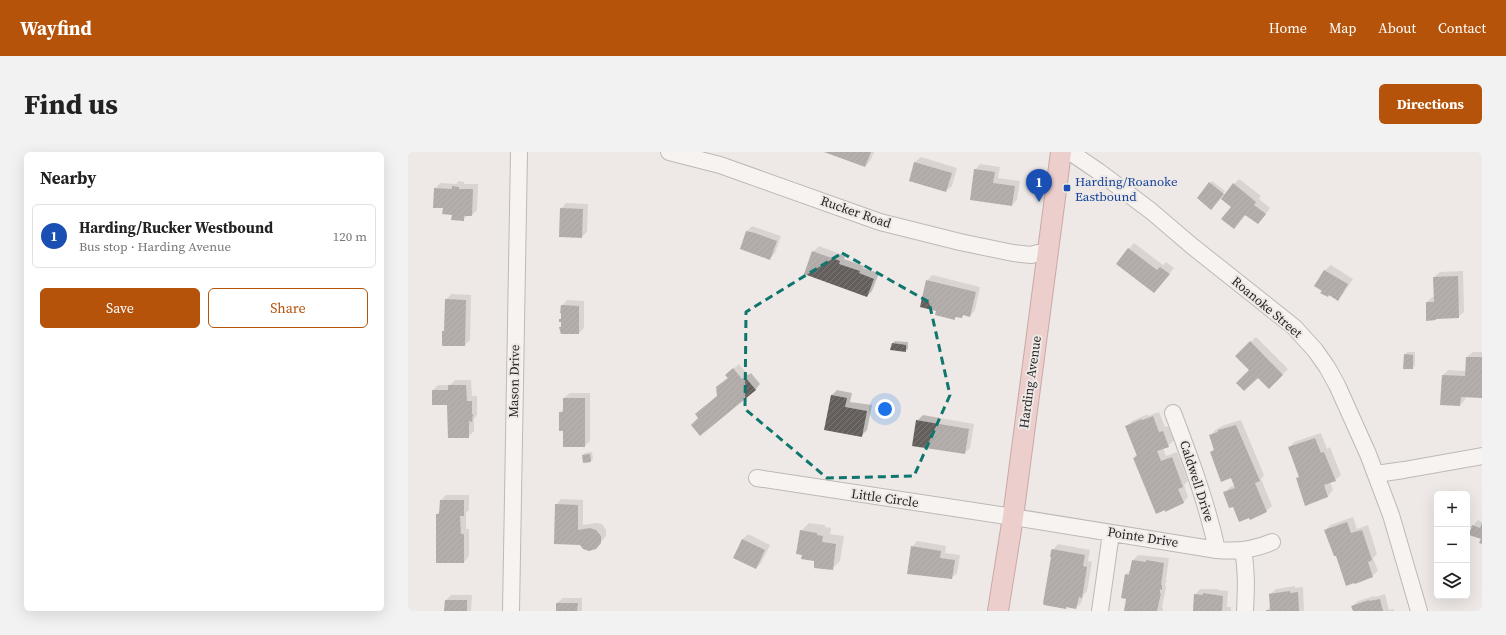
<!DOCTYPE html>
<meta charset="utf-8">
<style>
:root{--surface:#fff;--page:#f2f2f2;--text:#222;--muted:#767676;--line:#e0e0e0;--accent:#b45309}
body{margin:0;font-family:"Source Serif 4",serif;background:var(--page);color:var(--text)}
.controls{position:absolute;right:12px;bottom:12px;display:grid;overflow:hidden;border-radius:6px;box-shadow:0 4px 16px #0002}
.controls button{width:36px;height:36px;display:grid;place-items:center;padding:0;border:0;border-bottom:1px solid var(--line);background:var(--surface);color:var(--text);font:20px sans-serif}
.you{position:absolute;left:477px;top:257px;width:14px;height:14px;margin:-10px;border:3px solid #fff;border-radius:50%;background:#1a73e8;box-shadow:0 0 0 6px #1a73e833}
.badge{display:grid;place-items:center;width:26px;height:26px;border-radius:50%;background:var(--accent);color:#fff;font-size:13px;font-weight:700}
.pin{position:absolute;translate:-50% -33px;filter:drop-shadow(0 1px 2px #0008)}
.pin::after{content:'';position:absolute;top:21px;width:14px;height:12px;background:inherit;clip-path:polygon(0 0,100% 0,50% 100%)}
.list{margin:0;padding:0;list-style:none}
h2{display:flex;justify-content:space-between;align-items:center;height:52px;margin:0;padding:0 16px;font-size:17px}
h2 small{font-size:13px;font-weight:400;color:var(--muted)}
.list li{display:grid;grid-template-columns:26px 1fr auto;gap:12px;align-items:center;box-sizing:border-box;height:64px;margin:0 8px 8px;padding:0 8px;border:1px solid var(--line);border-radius:6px}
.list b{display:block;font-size:15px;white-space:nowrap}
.list p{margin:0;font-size:13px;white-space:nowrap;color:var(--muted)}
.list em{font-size:13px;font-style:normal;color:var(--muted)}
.actions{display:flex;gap:8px;padding:12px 16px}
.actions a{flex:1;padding:9px 0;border:1px solid var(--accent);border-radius:6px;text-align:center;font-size:14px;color:var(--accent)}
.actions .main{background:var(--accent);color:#fff}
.icon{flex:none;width:22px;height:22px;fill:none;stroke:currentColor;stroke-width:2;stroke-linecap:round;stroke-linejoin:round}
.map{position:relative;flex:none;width:1074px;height:459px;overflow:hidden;border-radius:6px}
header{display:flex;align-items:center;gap:24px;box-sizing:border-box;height:56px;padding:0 20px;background:var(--accent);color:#fff}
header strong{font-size:19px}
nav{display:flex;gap:22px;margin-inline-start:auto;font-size:14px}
.intro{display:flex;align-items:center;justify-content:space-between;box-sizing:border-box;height:96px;padding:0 24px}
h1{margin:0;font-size:28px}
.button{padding:10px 18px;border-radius:6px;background:var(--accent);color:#fff;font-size:14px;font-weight:700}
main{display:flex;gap:24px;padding:0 24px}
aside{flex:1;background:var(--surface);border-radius:6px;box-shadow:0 4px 16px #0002}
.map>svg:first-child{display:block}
.shadow{fill:#0003}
.building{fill:url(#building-hatch)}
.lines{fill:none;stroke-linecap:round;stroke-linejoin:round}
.minor-casing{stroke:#827e7b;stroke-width:18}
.major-casing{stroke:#9b5b5c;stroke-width:22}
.minor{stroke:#fff;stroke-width:16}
.major{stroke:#e9adaf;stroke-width:20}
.marked{fill:none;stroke:#0f766e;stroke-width:3;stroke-dasharray:8 5;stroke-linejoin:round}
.transit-dot{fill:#1a4fb4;stroke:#eee9e6;stroke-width:1.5}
.labels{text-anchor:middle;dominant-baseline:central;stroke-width:4;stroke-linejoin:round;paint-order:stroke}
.transit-label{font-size:13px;fill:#164399;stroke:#eee9e6;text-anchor:start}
.street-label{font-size:13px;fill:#272625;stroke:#eee9e6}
</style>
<header>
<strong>Wayfind</strong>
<nav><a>Home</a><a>Map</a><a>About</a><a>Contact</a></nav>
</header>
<div class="intro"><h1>Find us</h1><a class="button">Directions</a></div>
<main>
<aside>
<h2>Nearby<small></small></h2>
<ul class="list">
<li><span class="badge" style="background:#1a4fb4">1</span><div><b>Harding/Rucker Westbound</b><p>Bus stop · Harding Avenue</p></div><em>120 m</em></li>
</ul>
<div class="actions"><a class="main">Save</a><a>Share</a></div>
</aside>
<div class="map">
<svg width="1074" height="459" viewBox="0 0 1074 459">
<defs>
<pattern id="building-hatch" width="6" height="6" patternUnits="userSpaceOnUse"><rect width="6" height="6" fill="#645f5d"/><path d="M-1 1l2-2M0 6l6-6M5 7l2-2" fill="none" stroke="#7a7775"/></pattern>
</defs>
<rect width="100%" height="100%" fill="#eee9e6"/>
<path class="shadow" d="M 418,0 L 466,0 L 462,9 L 457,14 Z
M 513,5 L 549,16 L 544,34 L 538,39 L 502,29 L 507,10 Z
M 572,12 L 592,15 L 590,26 L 612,29 L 609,48 L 604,53 L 567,18 Z
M 831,27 L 853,44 L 851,47 L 862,56 L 855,66 L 838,62 L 826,76 L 824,55 L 826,32 Z
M 51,29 L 56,30 L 56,32 L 70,32 L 69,58 L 64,63 L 60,63 L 55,68 L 36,55 L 27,37 L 32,31 L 48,32 Z
M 804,29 L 817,39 L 805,54 L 802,31 Z
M 158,51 L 180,52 L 179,80 L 174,85 L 153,57 Z
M 344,74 L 373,84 L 367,101 L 362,107 L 333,97 L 339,79 Z
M 726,91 L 755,113 L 758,110 L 766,116 L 751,135 L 709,111 Z
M 411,94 L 437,104 L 436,107 L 456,114 L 455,116 L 471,121 L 464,139 L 459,144 L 405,100 Z
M 923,113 L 945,127 L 935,142 L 930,147 L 908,134 L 917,118 Z
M 1055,119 L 1056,160 L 1050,165 L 1019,150 L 1024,145 L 1027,145 L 1026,125 L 1032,120 Z
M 524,123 L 572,135 L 567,158 L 562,164 L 556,162 L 554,165 L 549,164 L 546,166 L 519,129 Z
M 43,142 L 63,143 L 62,188 L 57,193 L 35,179 L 37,177 L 38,148 Z
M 159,148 L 176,149 L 176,176 L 171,181 L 152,175 L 154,174 L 152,167 L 154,166 L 154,154 Z
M 848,185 L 880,217 L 861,236 L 828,204 Z
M 487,189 L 500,190 L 500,197 L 497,199 L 485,191 Z
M 999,200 L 1007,200 L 1007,214 L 1004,216 L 997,203 Z
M 1065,200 L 1074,200 L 1074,245 L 1058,244 L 1057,248 L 1052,253 L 1034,224 L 1040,218 L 1058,219 L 1059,205 Z
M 331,212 L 340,223 L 343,221 L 352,232 L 347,238 L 310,243 L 315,230 L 320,225 L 324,218 Z
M 47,228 L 63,228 L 64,244 L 69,244 L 69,263 L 66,267 L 66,279 L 60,285 L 40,252 L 25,238 L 30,233 L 42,233 Z
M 429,238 L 444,241 L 442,250 L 464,253 L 459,278 L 453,284 L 423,244 Z
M 162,241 L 182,241 L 182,289 L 177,294 L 156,278 L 152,260 L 156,256 L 156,246 Z
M 751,260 L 757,275 L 760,274 L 766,288 L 760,294 L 755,296 L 758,304 L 769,300 L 780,329 L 776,333 L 780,345 L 775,351 L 726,306 L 729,302 L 719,275 L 724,269 L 740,262 L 740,264 Z
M 515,263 L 566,272 L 562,296 L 557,301 L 509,269 Z
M 833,268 L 856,323 L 853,327 L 864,354 L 858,359 L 826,354 L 817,341 L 822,335 L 827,333 L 824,325 L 803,300 L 807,296 L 802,284 L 807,278 L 816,273 Z
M 913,281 L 919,297 L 922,295 L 933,323 L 927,328 L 922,330 L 925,338 L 920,344 L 898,352 L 889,326 L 892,324 L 881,296 L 886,290 Z
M 184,300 L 185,307 L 183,309 L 175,303 L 177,301 Z
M 38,343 L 61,343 L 61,358 L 58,361 L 58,377 L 61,377 L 61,404 L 56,410 L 29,362 L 32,359 L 33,348 Z
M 153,347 L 175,348 L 175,373 L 188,371 L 194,372 L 198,378 L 198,384 L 188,396 L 181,398 L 148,353 Z
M 945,365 L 949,377 L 960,373 L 969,402 L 965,406 L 970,419 L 964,424 L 947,430 L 928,402 L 917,378 L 922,373 Z
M 1070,368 L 1074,370 L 1074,387 L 1065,374 Z
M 401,371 L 417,373 L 417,375 L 423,376 L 422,382 L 436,384 L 432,409 L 424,417 L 408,408 L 393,379 Z
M 340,382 L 362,393 L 353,411 L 348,416 L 334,388 Z
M 509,389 L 538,394 L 537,401 L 552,403 L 549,421 L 543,426 L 504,395 Z
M 650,392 L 682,398 L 680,409 L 684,410 L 679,439 L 675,444 L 673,451 L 668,456 L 659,454 L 658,456 L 644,399 Z
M 730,403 L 761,406 L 758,428 L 759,428 L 757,432 L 758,436 L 754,455 L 755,456 L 755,459 L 717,459 L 719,446 L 718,423 L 723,417 L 725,408 Z
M 887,434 L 887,436 L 895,435 L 896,459 L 859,459 L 863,454 L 862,442 L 868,437 Z
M 792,437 L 810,437 L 810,438 L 820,439 L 819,455 L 823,455 L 823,459 L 786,459 L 787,443 Z
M 977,442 L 981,458 L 985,457 L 986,459 L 946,459 L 945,454 L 950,449 L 966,444 L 967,445 Z
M 43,443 L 64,443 L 63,459 L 37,459 L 38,448 Z
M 155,446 L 174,446 L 174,459 L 149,459 L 149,451 Z"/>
<path class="building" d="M 416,0 L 463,0 L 457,15 Z
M 506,10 L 544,21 L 538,40 L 501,29 Z
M 566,17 L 587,20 L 585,31 L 607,34 L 604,54 L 562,48 Z
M 801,30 L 816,42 L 803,58 L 789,46 Z
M 825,31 L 848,50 L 846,53 L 858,62 L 850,72 L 837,63 L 826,77 L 813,67 L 823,55 L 813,47 Z
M 44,34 L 51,35 L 51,37 L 65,37 L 64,64 L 56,64 L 56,69 L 43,68 L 44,63 L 34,62 L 35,56 L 25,56 L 26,36 L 44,37 Z
M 152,56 L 175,57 L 174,86 L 151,85 Z
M 338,79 L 347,81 L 369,89 L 362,108 L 332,97 Z
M 720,96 L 749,118 L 752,115 L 762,122 L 746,141 L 708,112 Z
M 404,99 L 432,109 L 431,112 L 452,119 L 451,121 L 466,127 L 459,145 L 396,122 Z
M 916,118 L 940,132 L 930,149 L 921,143 L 920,145 L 912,141 L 914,139 L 906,134 Z
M 1050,124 L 1051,166 L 1028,167 L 1028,168 L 1018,169 L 1018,150 L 1026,150 L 1025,125 Z
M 518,128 L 568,140 L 562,165 L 555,163 L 554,166 L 547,165 L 547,168 L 527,163 L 528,159 L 512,155 Z
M 37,147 L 58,148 L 57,194 L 34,194 L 34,179 L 36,179 Z
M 153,153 L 171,154 L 171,182 L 153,182 L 151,175 L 153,175 L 153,170 L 151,170 L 151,167 L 153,167 L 153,161 L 152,161 Z
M 842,189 L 875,223 L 861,237 L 850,226 L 836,239 L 828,231 L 841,218 L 827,204 Z
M 484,191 L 498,193 L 498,200 L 482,198 Z
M 996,202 L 1005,203 L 1005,217 L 995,217 Z
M 1058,205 L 1074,205 L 1074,246 L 1053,245 L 1052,254 L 1032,253 L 1034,223 L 1057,224 Z
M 325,216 L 334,227 L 337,225 L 348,238 L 292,284 L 283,273 L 290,266 L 287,262 L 309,244 L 308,235 L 320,226 L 317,223 Z
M 40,233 L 58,233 L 59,249 L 64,249 L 64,262 L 65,262 L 64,270 L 61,269 L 61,286 L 40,286 L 39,253 L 24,253 L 24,238 L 40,238 Z
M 423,243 L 439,246 L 437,255 L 459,259 L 454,285 L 416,278 Z
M 155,246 L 177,246 L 177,295 L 155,295 L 155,279 L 151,279 L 151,260 L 155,260 Z
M 745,264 L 751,280 L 755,279 L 761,295 L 749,299 L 753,309 L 764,305 L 775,335 L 770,337 L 776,351 L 757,360 L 757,358 L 748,362 L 725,306 L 729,304 L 717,274 L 734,267 L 735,268 Z
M 508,268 L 561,277 L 557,302 L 504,294 Z
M 828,273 L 852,329 L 847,331 L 859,360 L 842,368 L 841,366 L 831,370 L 825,355 L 821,356 L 815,340 L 827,336 L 823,326 L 813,330 L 802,300 L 806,298 L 801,283 L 810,280 L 810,278 Z
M 907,286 L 913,301 L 916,300 L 928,329 L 916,333 L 920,345 L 897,354 L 888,326 L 891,325 L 880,295 Z
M 182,302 L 183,310 L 175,311 L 174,303 Z
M 32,348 L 56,348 L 56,364 L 52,364 L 53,382 L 56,382 L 56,411 L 28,411 L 28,362 L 31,362 Z
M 147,352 L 170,353 L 170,378 L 182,376 L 188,378 L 193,384 L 193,391 L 188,397 L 181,399 L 175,397 L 172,393 L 146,392 Z
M 939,370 L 943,381 L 954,378 L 964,408 L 960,410 L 965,425 L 947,432 L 946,431 L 938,434 L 928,404 L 926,404 L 916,378 Z
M 1074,371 L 1074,392 L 1071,391 L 1073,387 L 1061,383 L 1064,373 L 1072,376 Z
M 392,378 L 409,381 L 409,383 L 415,384 L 414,390 L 428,392 L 425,418 L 406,416 L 406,409 L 393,407 L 394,403 L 388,402 Z
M 334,387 L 357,398 L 348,417 L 325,406 Z
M 503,394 L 533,399 L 532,406 L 547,408 L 544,427 L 499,422 Z
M 644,397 L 677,403 L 675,414 L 679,415 L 674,446 L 671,445 L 668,457 L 658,455 L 658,457 L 636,453 L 635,451 L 643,405 L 642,405 L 643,399 Z
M 724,408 L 738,410 L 738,408 L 756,411 L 753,433 L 754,433 L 754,438 L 752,437 L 752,441 L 753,441 L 749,459 L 716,459 L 718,447 L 713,446 L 717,422 L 721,423 Z
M 882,439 L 882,441 L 890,440 L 891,459 L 858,459 L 858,458 L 862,458 L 861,442 Z
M 795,441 L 815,444 L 814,459 L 785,459 L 786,442 L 795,443 Z
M 972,447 L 975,459 L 945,459 L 943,454 L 961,448 L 961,449 Z
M 37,448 L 59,448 L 59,459 L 36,459 Z
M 148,451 L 170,451 L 169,459 L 148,459 Z"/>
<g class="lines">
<g class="minor-casing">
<path id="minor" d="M 261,0 L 312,13 L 472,70 L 552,90 L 605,101 L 623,103 L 630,101 L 639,104
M 662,0 L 690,19 L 743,59 L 784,94 L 886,175 L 907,198 L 919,215 L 929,233 L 960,302 L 983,363 L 1011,459
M 765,261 C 782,306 799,351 809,398
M 968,322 L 996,318 L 1074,304
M 349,326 L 605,365 L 809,398 C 829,400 845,398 864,390
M 835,398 C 839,419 838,438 837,459
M 103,459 L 111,0
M 692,459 L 703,381"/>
</g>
<g class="major-casing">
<path id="major" d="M 590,459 L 605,365 L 653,0"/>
</g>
<use href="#minor" class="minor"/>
<use href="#major" class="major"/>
</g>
<path d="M0 0H1074V459H0ZM 434,101 L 521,150 L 542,243 L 506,324 L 419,326 L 337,257 L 338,160 Z" fill="#eee9e6" fill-opacity=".55" fill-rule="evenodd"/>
<path class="marked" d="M 434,101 L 521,150 L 542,243 L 506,324 L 419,326 L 337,257 L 338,160 Z"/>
<rect class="transit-dot" x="655" y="32" width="8" height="8" rx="2"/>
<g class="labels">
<g class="transit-label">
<text x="667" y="29">Harding/Roanoke<tspan x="667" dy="15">Eastbound</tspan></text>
</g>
<g class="street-label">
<text transform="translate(448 60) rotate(19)">Rucker Road</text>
<text transform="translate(859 155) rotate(40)">Roanoke Street</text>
<text transform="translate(106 229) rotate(-89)">Mason Drive</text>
<text transform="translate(622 230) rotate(-82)">Harding Avenue</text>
<text transform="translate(789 329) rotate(72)">Caldwell Drive</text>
<text transform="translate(477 346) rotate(8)">Little Circle</text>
<text transform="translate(735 385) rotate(9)">Pointe Drive</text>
</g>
</g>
</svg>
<div class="controls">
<button>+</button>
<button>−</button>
<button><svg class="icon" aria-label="layers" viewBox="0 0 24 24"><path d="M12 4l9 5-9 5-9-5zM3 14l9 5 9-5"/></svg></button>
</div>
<div class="you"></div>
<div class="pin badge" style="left:631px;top:50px;background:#1a4fb4">1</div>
</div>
</main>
